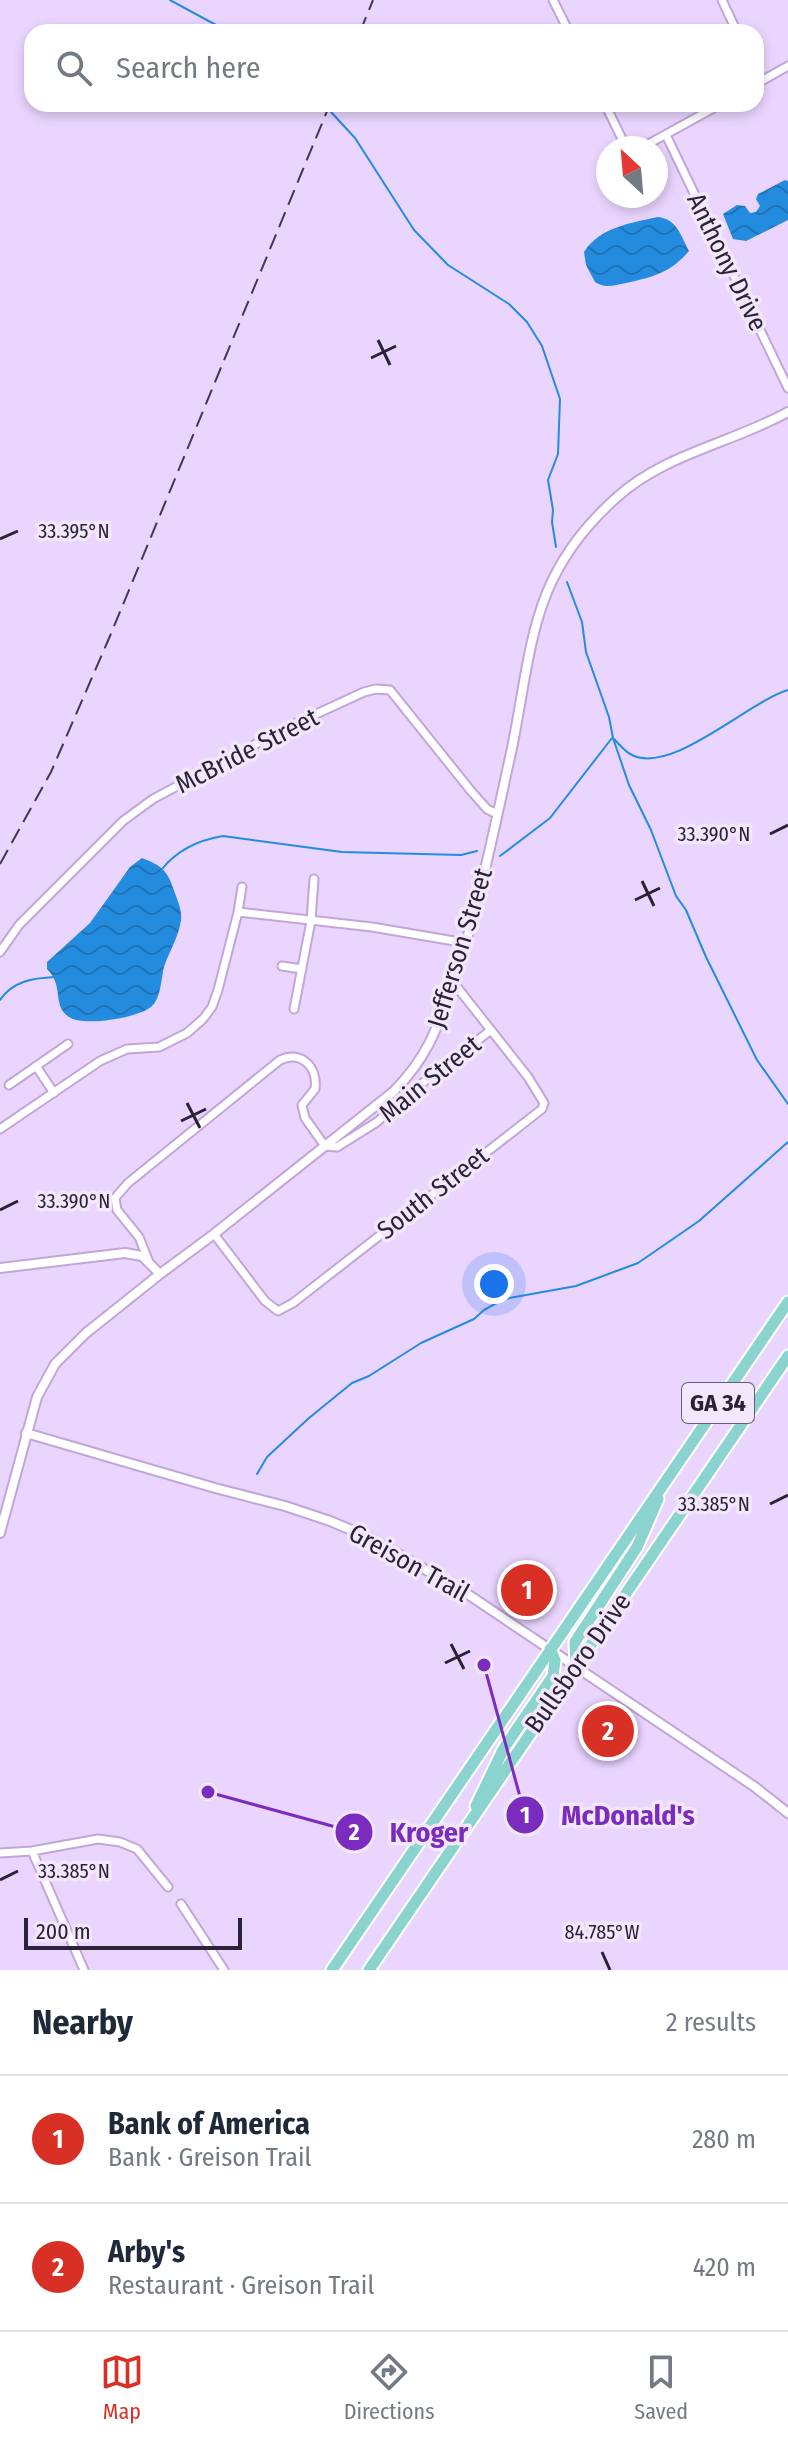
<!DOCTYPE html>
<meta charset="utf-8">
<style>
:root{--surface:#fff;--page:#f2f2f3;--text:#1f2937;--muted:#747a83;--line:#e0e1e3;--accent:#d93025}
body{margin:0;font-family:"Fira Sans Condensed",sans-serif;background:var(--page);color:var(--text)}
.compass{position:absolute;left:596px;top:136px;width:72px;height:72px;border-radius:50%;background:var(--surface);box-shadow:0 4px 12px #0003;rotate:334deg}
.scale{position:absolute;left:24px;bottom:20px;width:218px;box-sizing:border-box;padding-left:8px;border:4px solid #2c2236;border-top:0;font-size:22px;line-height:28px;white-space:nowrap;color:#2c2236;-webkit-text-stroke:6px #f2e7fc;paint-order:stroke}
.you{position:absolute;left:494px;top:1284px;width:28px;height:28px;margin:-20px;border:6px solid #fff;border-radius:50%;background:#1a73e8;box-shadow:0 0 0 12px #1a73e833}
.badge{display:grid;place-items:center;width:52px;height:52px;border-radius:50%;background:var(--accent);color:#fff;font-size:26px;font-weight:700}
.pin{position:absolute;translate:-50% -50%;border:4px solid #fff;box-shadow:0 2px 8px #0006}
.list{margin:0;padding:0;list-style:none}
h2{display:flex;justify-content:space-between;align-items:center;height:104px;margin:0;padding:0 32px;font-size:34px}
h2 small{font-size:26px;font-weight:400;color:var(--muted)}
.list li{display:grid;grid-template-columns:52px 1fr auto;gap:24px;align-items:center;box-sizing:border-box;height:128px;padding:0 32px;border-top:2px solid var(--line)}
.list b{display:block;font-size:30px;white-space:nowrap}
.list p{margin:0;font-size:26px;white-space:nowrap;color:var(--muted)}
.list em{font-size:26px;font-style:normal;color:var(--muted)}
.icon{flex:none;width:44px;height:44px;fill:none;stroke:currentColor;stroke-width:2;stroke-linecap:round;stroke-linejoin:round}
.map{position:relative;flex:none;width:788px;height:1970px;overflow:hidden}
.search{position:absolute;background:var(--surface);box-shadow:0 4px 12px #0003;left:24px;right:24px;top:24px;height:88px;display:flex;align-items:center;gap:20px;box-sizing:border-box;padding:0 28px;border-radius:24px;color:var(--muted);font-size:30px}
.sheet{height:360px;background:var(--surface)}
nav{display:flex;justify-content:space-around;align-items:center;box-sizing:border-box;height:112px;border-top:2px solid var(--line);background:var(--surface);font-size:22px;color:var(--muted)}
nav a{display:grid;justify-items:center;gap:4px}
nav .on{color:var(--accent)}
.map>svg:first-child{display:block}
.water{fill:url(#water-waves)}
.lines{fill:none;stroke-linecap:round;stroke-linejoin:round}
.stream{stroke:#238cdf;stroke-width:2}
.minor-casing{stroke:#c1a6d9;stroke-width:11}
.tertiary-casing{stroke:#c1a6d9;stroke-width:12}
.primary-casing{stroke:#fff;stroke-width:15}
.minor{stroke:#fff;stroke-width:7}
.tertiary{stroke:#fff;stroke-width:8}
.primary{stroke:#8bd3ce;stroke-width:11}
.rail{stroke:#43384e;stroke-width:2;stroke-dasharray:16 8;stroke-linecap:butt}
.ticks{fill:none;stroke:#2c2236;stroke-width:3}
.labels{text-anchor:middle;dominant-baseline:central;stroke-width:7;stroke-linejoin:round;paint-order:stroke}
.shield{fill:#f2e7fc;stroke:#675d71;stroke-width:2}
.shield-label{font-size:24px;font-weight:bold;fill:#2c2236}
.street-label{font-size:26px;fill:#2c2236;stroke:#f2e7fc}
.ticks-label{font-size:20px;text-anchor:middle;fill:#2c2236;stroke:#f2e7fc;stroke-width:7;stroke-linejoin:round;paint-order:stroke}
.leader{fill:none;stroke:#7b2cbf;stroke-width:3}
.callout-dot{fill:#7b2cbf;stroke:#f2e7fc;stroke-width:3}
.mark-label{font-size:24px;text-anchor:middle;font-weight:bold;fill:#fff}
.callout-label{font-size:28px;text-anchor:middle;font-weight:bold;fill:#7b2cbf;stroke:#f2e7fc;stroke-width:7;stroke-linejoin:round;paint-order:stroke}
</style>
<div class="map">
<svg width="788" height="1970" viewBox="0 0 788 1970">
<defs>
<pattern id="water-waves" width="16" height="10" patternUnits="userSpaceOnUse" patternTransform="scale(2)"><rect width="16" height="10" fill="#238cdf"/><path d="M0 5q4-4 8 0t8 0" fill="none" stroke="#1f72b6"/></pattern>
</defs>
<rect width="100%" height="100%" fill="#ead5ff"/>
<path class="water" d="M 785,180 L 788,181 L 788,220 L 746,241 L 733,239 L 723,214 L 737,205 L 745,206 L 750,213 L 756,212 L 760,206 L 756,199 L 758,194 Z
M 658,217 C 677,219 681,236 689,251 C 670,273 653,277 626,283 C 614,285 605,289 595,282 L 586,265 L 584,252 C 600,227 631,223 658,217 Z
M 142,858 C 166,867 168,873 176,896 C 179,904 182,912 181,920 C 179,936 169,952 164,967 C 161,979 161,999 151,1007 C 137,1018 84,1027 69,1017 C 51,1005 65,987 47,969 L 47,962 L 90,923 L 130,867 Z"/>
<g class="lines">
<path class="stream" d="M 170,0 L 229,32
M 321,104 L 326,107
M 331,112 L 355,138 L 414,230 L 448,265 L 509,304 L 527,322 L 542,346 L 560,399 L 558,454 L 548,480 L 553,510 L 552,522 L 556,547
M 567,582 L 582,622 L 586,652 L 609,717 L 613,738 L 629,785 L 651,830 L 676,896 L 686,910 L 706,957 L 757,1060 L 788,1104
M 614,739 C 619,744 625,752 632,755 C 672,775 748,702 788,690
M 500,856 L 550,818 L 612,738
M 162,869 C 178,849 199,840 223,836 L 342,852 L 461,855 L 477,851
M 0,1000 C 13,981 33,978 55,977
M 257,1474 L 267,1457 L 309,1418 L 352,1383 L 369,1376 L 421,1343 L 474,1319 L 484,1310 L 504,1299 L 576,1286 L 638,1263 L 699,1221 L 788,1142"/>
<g class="minor-casing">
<path id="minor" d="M 553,0 L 569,32
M 722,0 L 737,32
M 756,84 L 788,66
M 605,104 L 622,139 L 631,148
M 666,135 L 788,388
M 641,148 L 721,104
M 238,912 L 372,927 L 466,943
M 0,952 L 19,925 L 123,821 L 153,799 L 288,727 L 364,692 L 376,689 L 390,690 L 471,791 L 487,809 L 497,814
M 282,966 L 302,969
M 294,1009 L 311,921 L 314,879
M 36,1066 L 54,1093
M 9,1085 L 68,1044
M 0,1129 L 100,1061 L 127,1049 L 159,1047 L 187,1033 L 203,1019 L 212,1007 L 218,990 L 238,912 L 242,887
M 214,1234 L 265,1301 L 278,1311 L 293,1303 L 542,1109 L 544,1103 L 528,1077 L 453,982
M 149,1262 L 139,1237 L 117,1210 L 115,1198 L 128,1183 L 280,1060 C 301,1050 318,1067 315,1089 L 302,1105 L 305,1118 L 325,1146 L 337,1147 L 377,1122 L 411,1092 L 491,1030
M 32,1851 L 84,1970
M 0,1853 L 32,1851 L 98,1839 L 120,1842 L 137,1849 L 168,1887
M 181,1904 L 224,1970"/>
</g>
<g class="tertiary-casing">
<path id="tertiary" d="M 0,1268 L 125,1253 L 142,1256 L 160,1274
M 26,1433 L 215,1488 L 285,1506 L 330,1521 L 368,1537 L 463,1591 L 755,1787 L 788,1813
M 0,1533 L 37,1397 L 55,1364 L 86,1333 L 160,1274 L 214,1234 L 393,1092 C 430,1055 438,1025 455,977 C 480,902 495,825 512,748 C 533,644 530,575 616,498 C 664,454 732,443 788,412"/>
</g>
<g class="primary-casing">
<path id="primary" d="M 576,1667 L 575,1642 L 637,1547 L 658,1499
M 476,1806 L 504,1748 L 553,1676 L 555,1660 L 550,1649
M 332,1970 L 788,1302
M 369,1970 L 788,1356"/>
</g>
<use href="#minor" class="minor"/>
<use href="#tertiary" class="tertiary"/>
<use href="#primary" class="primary"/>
<path class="rail" d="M 360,32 L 373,0
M 0,864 L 51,772 L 110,636 L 330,104"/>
</g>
<path class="ticks" d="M 378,340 L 390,365M 371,358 L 396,346M 0,539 L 18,531M 770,834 L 788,825M 642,881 L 654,906M 635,900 L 660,888M 187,1103 L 200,1128M 181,1121 L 206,1109M 0,1210 L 18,1201M 770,1504 L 788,1495M 451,1644 L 464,1669M 445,1663 L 470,1651M 0,1880 L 18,1871M 602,1952 L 610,1970"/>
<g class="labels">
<rect class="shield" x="682" y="1383" width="72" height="40" rx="6"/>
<g class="shield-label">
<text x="718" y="1403">GA 34</text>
</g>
<g class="street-label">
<text transform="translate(727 262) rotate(64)">Anthony Drive</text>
<text transform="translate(247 751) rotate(-27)">McBride Street</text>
<text transform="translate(460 948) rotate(-73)">Jefferson Street</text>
<text transform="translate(430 1079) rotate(-39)">Main Street</text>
<text transform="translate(433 1193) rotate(-38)">South Street</text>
<text transform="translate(409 1563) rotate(29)">Greison Trail</text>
<text transform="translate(578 1663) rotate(-55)">Bullsboro Drive</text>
</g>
</g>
<g class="ticks-label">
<text x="74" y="538">33.395°N</text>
<text x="714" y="841">33.390°N</text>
<text x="74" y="1208">33.390°N</text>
<text x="714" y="1511">33.385°N</text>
<text x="74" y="1878">33.385°N</text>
<text x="602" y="1939">84.785°W</text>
</g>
<path class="leader" d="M484 1665L525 1815M208 1792L354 1832"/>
<g class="callout-dot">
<circle cx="484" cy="1665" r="8"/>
<circle cx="208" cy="1792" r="8"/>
<circle cx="525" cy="1815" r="20"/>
<circle cx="354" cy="1832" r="20"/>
</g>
<g class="mark-label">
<text x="525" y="1823">1</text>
<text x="354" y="1840">2</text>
</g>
<g class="callout-label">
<text x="628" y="1825">McDonald's</text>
<text x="429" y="1842">Kroger</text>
</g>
</svg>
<svg class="compass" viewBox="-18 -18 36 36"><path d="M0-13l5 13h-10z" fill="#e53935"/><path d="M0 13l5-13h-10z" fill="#747a83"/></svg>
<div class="scale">200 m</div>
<div class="you"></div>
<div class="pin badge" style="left:527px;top:1590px">1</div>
<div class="pin badge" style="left:608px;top:1731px">2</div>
<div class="search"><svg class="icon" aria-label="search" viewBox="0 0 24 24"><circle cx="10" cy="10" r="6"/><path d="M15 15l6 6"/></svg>Search here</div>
</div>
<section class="sheet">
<h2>Nearby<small>2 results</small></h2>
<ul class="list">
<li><span class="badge">1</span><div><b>Bank of America</b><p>Bank · Greison Trail</p></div><em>280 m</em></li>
<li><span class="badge">2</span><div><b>Arby's</b><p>Restaurant · Greison Trail</p></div><em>420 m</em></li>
</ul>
</section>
<nav>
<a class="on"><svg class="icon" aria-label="map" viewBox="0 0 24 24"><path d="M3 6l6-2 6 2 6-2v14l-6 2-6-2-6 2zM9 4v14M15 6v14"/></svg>Map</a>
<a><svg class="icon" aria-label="directions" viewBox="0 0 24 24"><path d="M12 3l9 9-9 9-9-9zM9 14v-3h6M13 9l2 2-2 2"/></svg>Directions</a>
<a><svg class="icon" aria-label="saved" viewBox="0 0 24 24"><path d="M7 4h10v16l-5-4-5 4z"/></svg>Saved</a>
</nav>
